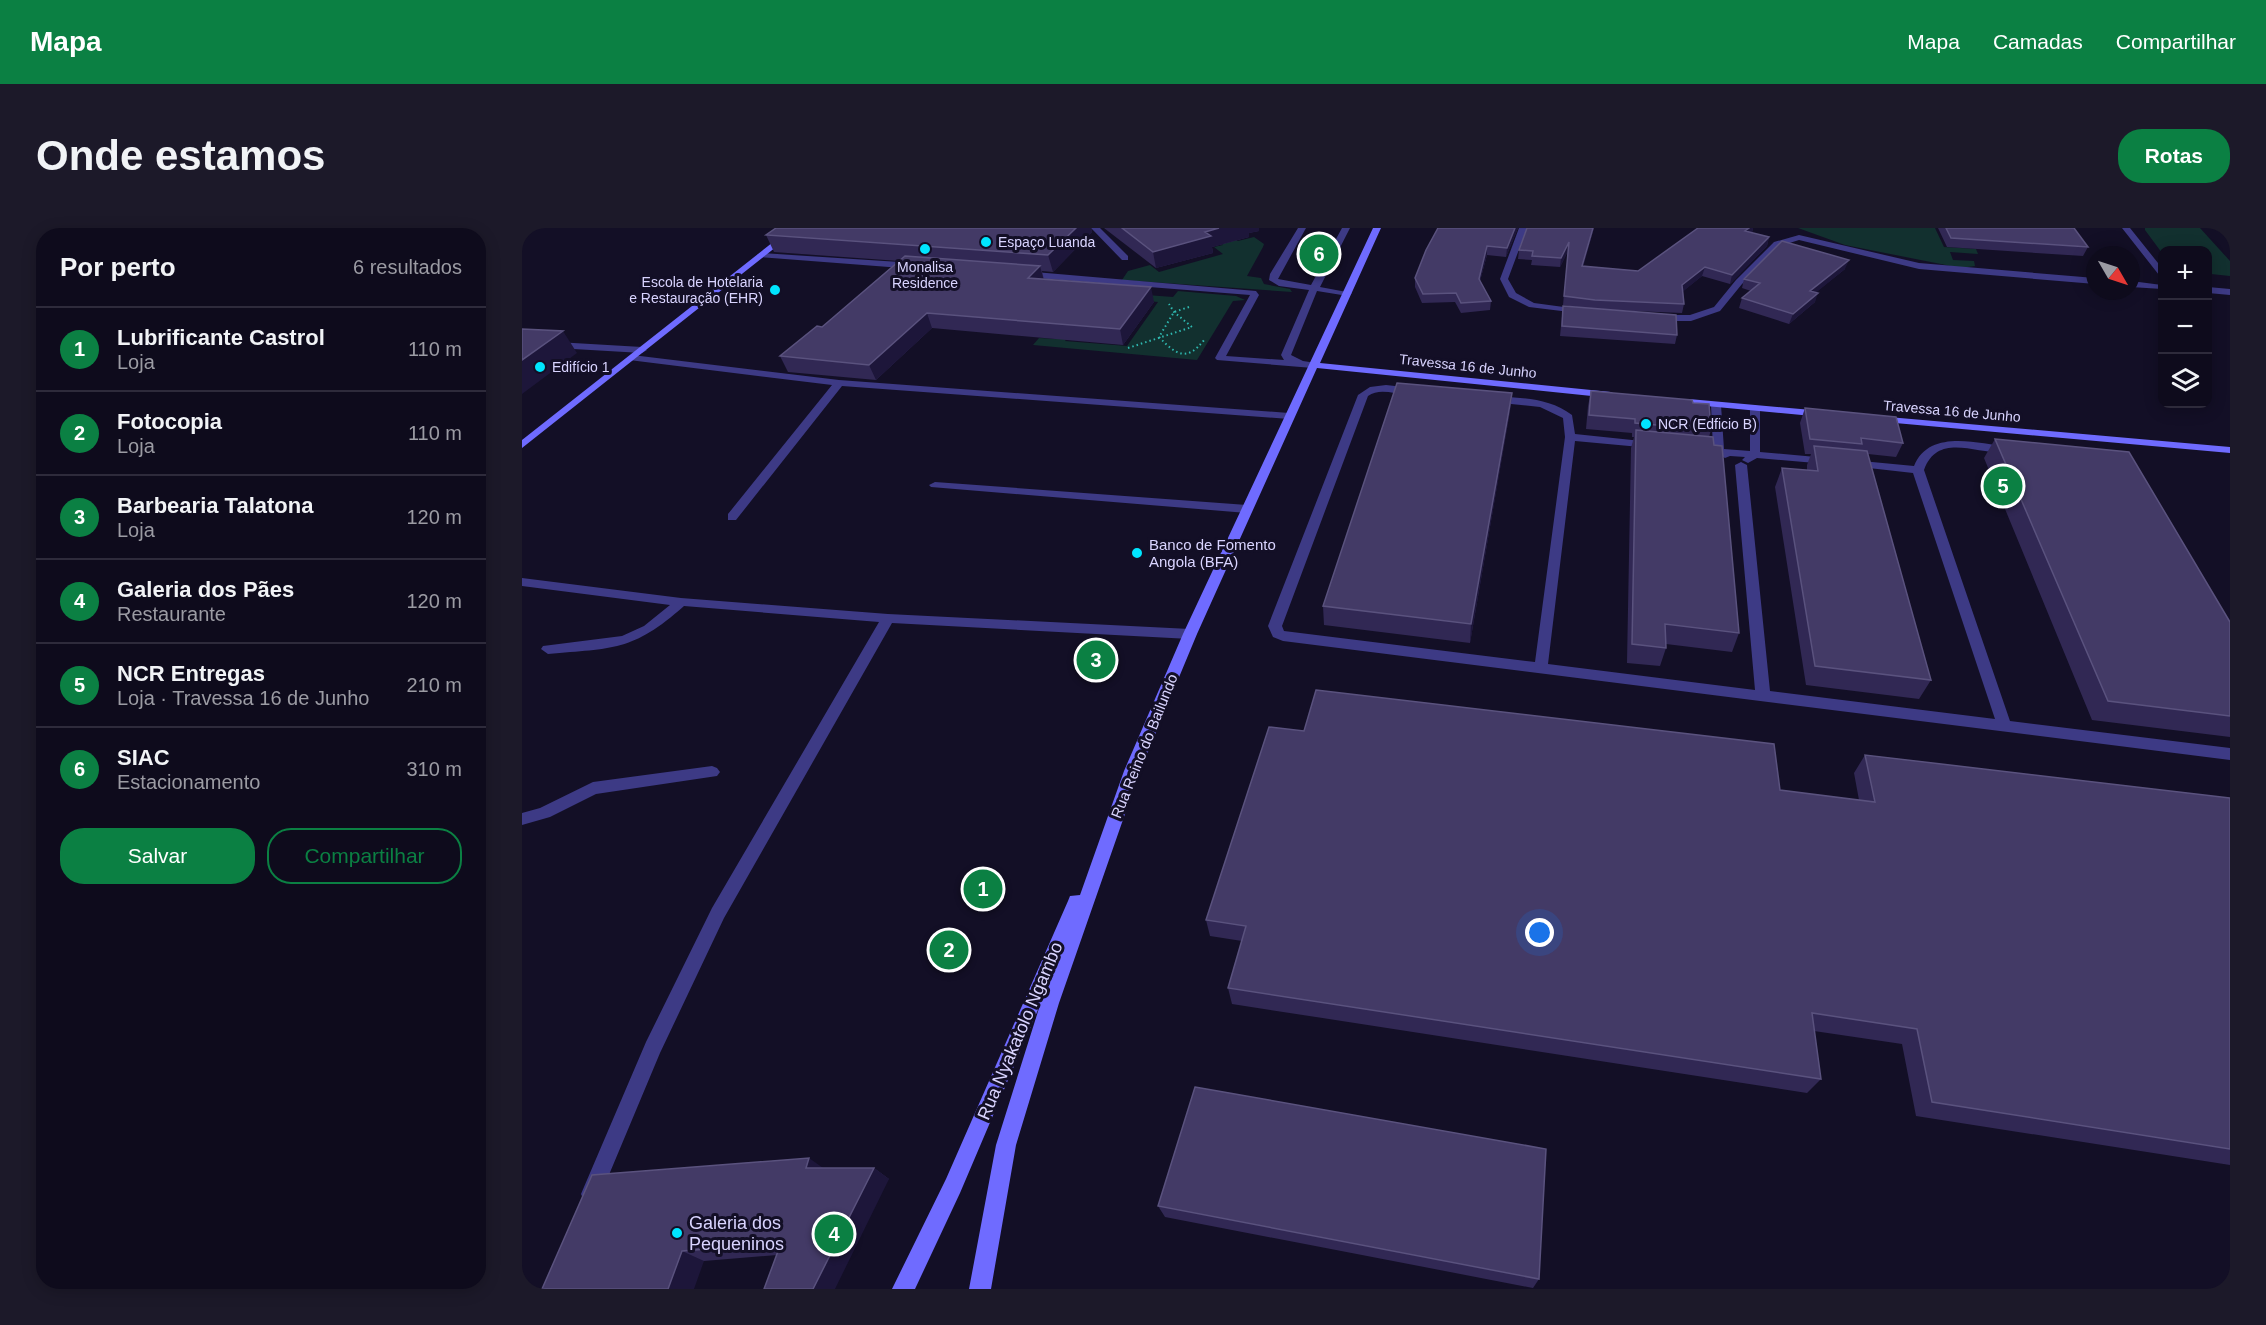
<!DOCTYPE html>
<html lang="pt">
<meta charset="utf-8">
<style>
:root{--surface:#0e0b1c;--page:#1c1929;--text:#f1f3f6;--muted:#9b9ba3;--line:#2e2b3b;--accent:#0b8043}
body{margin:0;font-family:Helvetica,sans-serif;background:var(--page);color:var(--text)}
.controls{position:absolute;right:18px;top:18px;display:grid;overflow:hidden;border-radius:12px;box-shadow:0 3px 15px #0003}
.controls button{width:54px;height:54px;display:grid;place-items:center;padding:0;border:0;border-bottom:2px solid var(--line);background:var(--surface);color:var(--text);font:30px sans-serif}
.compass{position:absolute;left:1564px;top:18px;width:54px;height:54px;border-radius:50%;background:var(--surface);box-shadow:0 3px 15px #0003;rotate:129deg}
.you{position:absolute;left:1018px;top:705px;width:21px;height:21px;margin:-15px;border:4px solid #fff;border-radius:50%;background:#1a73e8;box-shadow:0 0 0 9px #1a73e833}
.badge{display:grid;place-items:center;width:39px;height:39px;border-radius:50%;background:var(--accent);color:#fff;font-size:20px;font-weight:700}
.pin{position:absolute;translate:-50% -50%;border:3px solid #fff;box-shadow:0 2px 6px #0006}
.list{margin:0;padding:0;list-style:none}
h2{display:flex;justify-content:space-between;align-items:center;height:78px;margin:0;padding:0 24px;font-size:26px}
h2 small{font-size:20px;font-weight:400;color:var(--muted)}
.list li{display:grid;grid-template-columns:39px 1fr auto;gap:18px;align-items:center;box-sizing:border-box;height:84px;padding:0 24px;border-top:2px solid var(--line)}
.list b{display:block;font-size:22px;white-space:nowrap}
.list p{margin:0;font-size:20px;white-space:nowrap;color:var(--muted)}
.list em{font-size:20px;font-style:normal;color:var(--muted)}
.actions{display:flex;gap:12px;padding:18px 24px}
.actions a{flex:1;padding:14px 0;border:2px solid var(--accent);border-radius:24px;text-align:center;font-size:21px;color:var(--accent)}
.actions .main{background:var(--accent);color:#fff}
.icon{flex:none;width:33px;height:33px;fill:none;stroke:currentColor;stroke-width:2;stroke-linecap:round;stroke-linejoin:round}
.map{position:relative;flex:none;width:1708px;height:1061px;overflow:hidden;border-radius:24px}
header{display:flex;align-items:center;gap:36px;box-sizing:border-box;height:84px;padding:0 30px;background:var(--accent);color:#fff}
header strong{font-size:28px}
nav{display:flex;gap:33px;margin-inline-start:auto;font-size:21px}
.intro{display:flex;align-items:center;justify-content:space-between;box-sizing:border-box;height:144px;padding:0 36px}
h1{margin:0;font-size:42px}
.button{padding:15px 27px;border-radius:24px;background:var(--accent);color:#fff;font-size:21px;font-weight:700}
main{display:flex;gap:36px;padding:0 36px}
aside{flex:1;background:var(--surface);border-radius:24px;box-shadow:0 3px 15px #0003}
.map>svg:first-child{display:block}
.green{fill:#12302f}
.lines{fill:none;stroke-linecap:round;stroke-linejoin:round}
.path{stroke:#2fb8b0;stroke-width:2;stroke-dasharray:1.5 3;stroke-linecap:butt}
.lane{fill:#3d3a85;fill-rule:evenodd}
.street{fill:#3d3a85;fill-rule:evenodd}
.secondary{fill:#6f6bff;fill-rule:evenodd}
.wall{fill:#312854}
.shaded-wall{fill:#1d163a}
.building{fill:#433a66;stroke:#5a527e;stroke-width:1.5}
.poi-dot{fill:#00e5ff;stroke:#130f26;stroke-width:2}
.labels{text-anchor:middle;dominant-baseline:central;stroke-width:6;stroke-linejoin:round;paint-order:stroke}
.far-poi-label{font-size:14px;fill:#d9d4ff;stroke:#130f26;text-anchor:start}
.far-street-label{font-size:14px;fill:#d9d4ff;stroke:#130f26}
.poi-label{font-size:15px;fill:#d9d4ff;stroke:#130f26;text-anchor:start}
.street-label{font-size:15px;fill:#d9d4ff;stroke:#130f26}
.near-street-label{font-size:18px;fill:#d9d4ff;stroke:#130f26}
.near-poi-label{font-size:18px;fill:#d9d4ff;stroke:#130f26;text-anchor:start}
</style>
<header>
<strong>Mapa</strong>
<nav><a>Mapa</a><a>Camadas</a><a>Compartilhar</a></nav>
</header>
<div class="intro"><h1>Onde estamos</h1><a class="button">Rotas</a></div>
<main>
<aside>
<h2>Por perto<small>6 resultados</small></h2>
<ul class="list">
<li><span class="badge">1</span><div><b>Lubrificante Castrol</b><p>Loja</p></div><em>110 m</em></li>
<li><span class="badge">2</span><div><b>Fotocopia</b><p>Loja</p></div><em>110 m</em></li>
<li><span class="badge">3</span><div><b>Barbearia Talatona</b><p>Loja</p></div><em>120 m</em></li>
<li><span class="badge">4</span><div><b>Galeria dos Pães</b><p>Restaurante</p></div><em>120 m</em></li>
<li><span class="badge">5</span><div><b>NCR Entregas</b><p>Loja · Travessa 16 de Junho</p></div><em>210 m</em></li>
<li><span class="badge">6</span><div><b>SIAC</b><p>Estacionamento</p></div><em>310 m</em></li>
</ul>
<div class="actions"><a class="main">Salvar</a><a>Compartilhar</a></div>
</aside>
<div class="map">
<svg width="1708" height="1061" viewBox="0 0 1708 1061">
<rect width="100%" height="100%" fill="#130f26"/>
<path class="green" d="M 1276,0 L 1413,0 L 1422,19 L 1454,21 L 1456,26 L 1428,24 L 1431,32 L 1452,33 L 1453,38 L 1439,40 L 1323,17 Z
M 1623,0 L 1678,0 L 1708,33 L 1708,48 L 1689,46 L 1689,51 L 1686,51 L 1686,22 L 1640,22 L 1640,25 L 1623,2 Z
M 732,9 L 742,16 L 741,19 L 725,48 L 739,50 L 742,56 L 768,61 L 770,64 L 600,52 L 606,43 L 628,37 L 637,44 L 701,26 L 692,19 L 701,17 L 698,14 L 711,10 L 716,13 Z
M 558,62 L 651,69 L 656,63 L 714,68 L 723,72 L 711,73 L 675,132 L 511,117 L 517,110 L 533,111 L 539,104 L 549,105 L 543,113 L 605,118 L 636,74 L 578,69 Z"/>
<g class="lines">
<path class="path" d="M 667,79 L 652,84 L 637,109 C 654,127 665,134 682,112
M 606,120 L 670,99 L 652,84 L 647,76"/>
<path class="lane" d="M 569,0 L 578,0 L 606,28 L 606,32 L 600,32 Z
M 776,0 L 784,0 L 756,51 L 789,57 L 820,0 L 828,0 L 798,59 L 830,65 L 826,68 L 795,63 L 769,127 L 781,133 L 794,135 L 796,137 L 791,140 L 695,132 L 693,130 L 728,67 L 501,49 L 497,46 L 501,43 L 734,63 L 737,67 L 704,128 L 762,132 L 759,127 L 787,62 L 757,58 L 747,52 L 748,46 Z
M 997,0 L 1005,0 L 986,51 L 994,65 L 1012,75 L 1064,82 L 1064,86 L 1007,79 L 987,69 L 978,51 Z
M 1600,0 L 1608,0 L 1640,40 L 1640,47 L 1637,47 Z
M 1277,7 L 1397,35 L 1573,50 L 1573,56 L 1397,41 L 1277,12 L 1258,18 L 1220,56 L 1198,83 L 1169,93 L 1136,93 L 1131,90 L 1136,87 L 1168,87 L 1192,79 L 1214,52 L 1252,14 Z
M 239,25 L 393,35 L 397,38 L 393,41 L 236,29 L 235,27 Z
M 1609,53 L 1640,57 L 1640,61 L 1609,59 Z
M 1686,59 L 1708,61 L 1708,67 L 1686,65 Z
M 0,112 L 120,119 L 125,122 L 120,125 L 0,118 Z
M 864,157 L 891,160 L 896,163 C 882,172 861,157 846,168 L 760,398 L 762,403 L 1013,434 L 1043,209 L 1041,190 L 1018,179 L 969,174 L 964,171 L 969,168 C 997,170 1026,169 1050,187 L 1053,206 L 1129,214 L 1134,217 L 1129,220 L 1053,213 L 1026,436 L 1233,462 L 1213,237 L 1219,234 L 1225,237 L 1248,463 L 1473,491 L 1391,245 L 1329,238 L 1323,235 L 1329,232 L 1392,238 C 1407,201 1455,215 1486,219 L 1491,222 L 1490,224 C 1460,230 1417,201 1402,242 L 1488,493 L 1708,520 L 1708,532 L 761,413 L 751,409 L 746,398 L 836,167 L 848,159 Z
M 1194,174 L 1199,177 L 1202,221 L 1228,223 L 1228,180 L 1233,177 L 1238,180 L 1238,224 L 1305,230 L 1311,233 L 1305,236 L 1235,230 L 1226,235 L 1220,232 L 1223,229 L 1208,228 L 1203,230 L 1195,226 L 1178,224 L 1178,220 L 1191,220 L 1189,177 Z
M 413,254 L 725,277 L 731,281 L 725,285 L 409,259 L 407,257 Z"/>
<path class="street" d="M 110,127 L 317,152 L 767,185 L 772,188 L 767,191 L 320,158 L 214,292 L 206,292 L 206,286 L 310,157 L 107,132 L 105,130 Z
M 0,350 L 159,370 L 366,386 L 668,401 L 675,406 L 668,411 L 370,395 L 202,690 L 138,825 L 76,973 L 69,976 L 62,973 L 59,966 L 124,814 L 190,680 L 357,394 L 162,378 C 110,424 91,420 26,426 L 19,421 L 21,418 L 100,408 L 122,398 L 148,377 L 0,358 Z
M 190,538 L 195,540 L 198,544 L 195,548 L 74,566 L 28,589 L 0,597 L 0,585 L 18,580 L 71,554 Z"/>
<path class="secondary" d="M 269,0 L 278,0 L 0,220 L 0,212 Z
M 851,0 L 859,0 L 798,135 L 1089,164 L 1094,167 L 1089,170 L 795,140 L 675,406 L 618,543 L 537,775 L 494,917 L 469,1061 L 447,1061 L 474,917 L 518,777 L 438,965 L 393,1061 L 370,1061 L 424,951 L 546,673 L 548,668 L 558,667 L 602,543 L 661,406 Z
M 1167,171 L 1301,183 L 1306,186 L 1301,189 L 1163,176 L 1162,174 Z
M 1355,188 L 1708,219 L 1708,225 L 1351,193 L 1351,189 Z"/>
</g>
<path class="wall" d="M 254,0 L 569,0 L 570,4 L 531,44 L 520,43 L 522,52 L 632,74 L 601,117 L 410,100 L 354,152 L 266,144 L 258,128 L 300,99 L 377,33 L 252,24 L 244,7 Z
M 582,0 L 737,0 L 737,3 L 727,5 L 727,9 L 690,19 L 691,25 L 634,40 Z
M 916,0 L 996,0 L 984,29 L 965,27 L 958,53 L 969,73 L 968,82 L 939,85 L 933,74 L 900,75 L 893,59 L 893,50 Z
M 1005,0 L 1072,0 L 1061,38 L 1116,43 L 1176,0 L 1231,0 L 1230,5 L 1247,9 L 1245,18 L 1208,56 L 1180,48 L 1161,63 L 1162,76 L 1160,85 L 1087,82 L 1155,107 L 1153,116 L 1038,108 L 1041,78 L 1061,80 L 1041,77 L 1046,23 L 1038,39 L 1009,37 L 1010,32 L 996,31 L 997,22 Z
M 1416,0 L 1552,0 L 1566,19 L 1561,28 L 1425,19 Z
M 1323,41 L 1294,64 L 1293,74 L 1267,96 L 1217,80 L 1220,70 L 1229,63 L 1220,60 L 1222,51 Z
M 1069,163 L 1189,202 L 1187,209 L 1217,405 L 1210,424 L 1144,416 L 1144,420 L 1138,438 L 1105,435 L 1109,220 L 1112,209 L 1110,209 L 1110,205 L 1064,201 L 1066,178 Z
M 990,165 L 988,183 L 948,415 L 802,397 L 801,378 Z
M 1283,180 L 1381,215 L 1374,229 L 1346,226 L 1409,452 L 1397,471 L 1284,457 L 1253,259 L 1260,240 L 1285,242 L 1285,237 L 1289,226 L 1283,226 L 1278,195 Z
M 1473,211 L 1708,394 L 1708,509 L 1570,492 L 1462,230 Z
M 1343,527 L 1708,570 L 1708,937 L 1394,888 L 1380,816 L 1292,803 L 1299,851 L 1285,865 L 710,776 L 706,760 L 720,713 L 688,708 L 684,692 L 1258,562 L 1337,572 L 1332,545 Z
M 302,940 L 352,940 L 367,951 L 255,1027 L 182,1033 L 20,1061 Z
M 636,978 L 1017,1051 L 1011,1060 L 643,989 Z"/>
<path class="shaded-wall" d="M 554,0 L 569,0 L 570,4 L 531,44 L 526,27 Z
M 697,0 L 737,0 L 737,3 L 727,5 L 727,9 L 690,19 L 691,25 L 634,40 L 631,24 L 683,4 Z
M 993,0 L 996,0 L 984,29 L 985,20 Z
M 1071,0 L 1072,0 L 1059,47 L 1060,38 Z
M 1227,0 L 1231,0 L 1230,5 L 1223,3 Z
M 1247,9 L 1245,18 L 1208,56 L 1210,47 Z
M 1047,14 L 1046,23 L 1038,39 L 1039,30 Z
M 965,18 L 965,27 L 956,60 L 957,51 Z
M 1327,32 L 1323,41 L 1285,72 L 1288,63 Z
M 518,38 L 522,53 L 506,50 Z
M 1183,39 L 1180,48 L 1158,66 L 1160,57 Z
M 629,59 L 632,74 L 601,117 L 598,101 Z
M 1296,65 L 1293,74 L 1267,96 L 1271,86 Z
M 405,85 L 410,100 L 354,152 L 347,137 Z
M 41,103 L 55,125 L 0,166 L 0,132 Z
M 990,165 L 988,183 L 948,415 L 949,396 Z
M 287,930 L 304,942 L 284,940 Z
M 352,940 L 367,951 L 313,1061 L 291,1061 Z
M 160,1023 L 182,1033 L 172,1061 L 146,1061 Z"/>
<path class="building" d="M 254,0 L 554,0 L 526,27 L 244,7 Z
M 600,0 L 697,0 L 683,4 L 689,8 L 631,24 Z
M 916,0 L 993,0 L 985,20 L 965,18 L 957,51 L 969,73 L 939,75 L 934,65 L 901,66 L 893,50 L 904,22 Z
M 1005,0 L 1071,0 L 1060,38 L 1116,43 L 1176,0 L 1227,0 L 1223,3 L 1247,9 L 1210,47 L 1183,39 L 1160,57 L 1162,76 L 1073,72 L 1042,68 L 1047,14 L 1039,30 L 1010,28 L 1011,23 L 997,22 Z
M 1424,0 L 1552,0 L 1566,19 L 1429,10 Z
M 1260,13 L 1327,32 L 1288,63 L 1296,65 L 1271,86 L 1220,70 L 1238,55 L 1222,51 Z
M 383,28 L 518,38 L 506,50 L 629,59 L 598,101 L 405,85 L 347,137 L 258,128 L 295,98 L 300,99 Z
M 1041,78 L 1154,87 L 1155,107 L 1040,98 Z
M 0,101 L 41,103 L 0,132 Z
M 875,155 L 990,165 L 949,396 L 801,378 Z
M 1069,163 L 1170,172 L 1171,175 L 1187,176 L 1189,202 L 1113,195 L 1113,191 L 1067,187 Z
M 1283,180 L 1374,189 L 1381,215 L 1339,210 L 1340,216 L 1288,211 Z
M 1114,202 L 1191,209 L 1192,217 L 1200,218 L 1217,405 L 1143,396 L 1144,420 L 1110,416 Z
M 1473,211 L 1607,224 L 1708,394 L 1708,488 L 1586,473 Z
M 1292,218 L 1345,223 L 1409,452 L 1293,438 L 1260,240 L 1296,243 Z
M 794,462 L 1252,516 L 1258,562 L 1353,574 L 1343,527 L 1708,570 L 1708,921 L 1410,874 L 1395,801 L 1290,785 L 1299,851 L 706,760 L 724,698 L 684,692 L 747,499 L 782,503 Z
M 673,859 L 1024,921 L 1017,1051 L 636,978 Z
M 287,930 L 284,940 L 352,940 L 291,1061 L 242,1061 L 259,1015 L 160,1023 L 146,1061 L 20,1061 L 70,947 Z"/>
<g class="poi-dot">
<circle cx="464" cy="14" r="6"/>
<circle cx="403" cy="21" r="6"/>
<circle cx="253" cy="62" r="6"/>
<circle cx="18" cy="139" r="6"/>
<circle cx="1124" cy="196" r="6"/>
<circle cx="615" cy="325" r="6"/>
<circle cx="155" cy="1005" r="6"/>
</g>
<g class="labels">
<g class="far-poi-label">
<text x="476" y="14">Espaço Luanda</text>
<text x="403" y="39" text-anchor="middle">Monalisa<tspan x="403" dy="16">Residence</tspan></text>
<text x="241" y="54" text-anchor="end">Escola de Hotelaria<tspan x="241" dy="16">e Restauração (EHR)</tspan></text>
<text x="30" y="139">Edifício 1</text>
<text x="1136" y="196">NCR (Edficio B)</text>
</g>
<g class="far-street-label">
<text transform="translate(946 138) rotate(6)">Travessa 16 de Junho</text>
<text transform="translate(1430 183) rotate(5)">Travessa 16 de Junho</text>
</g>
<g class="poi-label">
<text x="627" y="316">Banco de Fomento<tspan x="627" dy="17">Angola (BFA)</tspan></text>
</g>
<g class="street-label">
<text transform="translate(622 518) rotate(-68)">Rua Reino do Bailundo</text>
</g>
<g class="near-street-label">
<text transform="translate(498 803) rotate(-67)">Rua Nyakatolo Ngambo</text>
</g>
<g class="near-poi-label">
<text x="167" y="995">Galeria dos<tspan x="167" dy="21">Pequeninos</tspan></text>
</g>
</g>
</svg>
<div class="controls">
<button>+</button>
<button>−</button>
<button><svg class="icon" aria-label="layers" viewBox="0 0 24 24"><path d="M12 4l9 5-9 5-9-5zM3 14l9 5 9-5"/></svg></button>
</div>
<svg class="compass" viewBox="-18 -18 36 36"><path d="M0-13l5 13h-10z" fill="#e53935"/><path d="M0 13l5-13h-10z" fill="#9b9ba3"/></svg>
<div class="you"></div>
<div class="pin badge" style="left:461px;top:661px">1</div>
<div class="pin badge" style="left:427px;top:722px">2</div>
<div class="pin badge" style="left:574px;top:432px">3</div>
<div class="pin badge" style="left:312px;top:1006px">4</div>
<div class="pin badge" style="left:1481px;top:258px">5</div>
<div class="pin badge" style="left:797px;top:26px">6</div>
</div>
</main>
